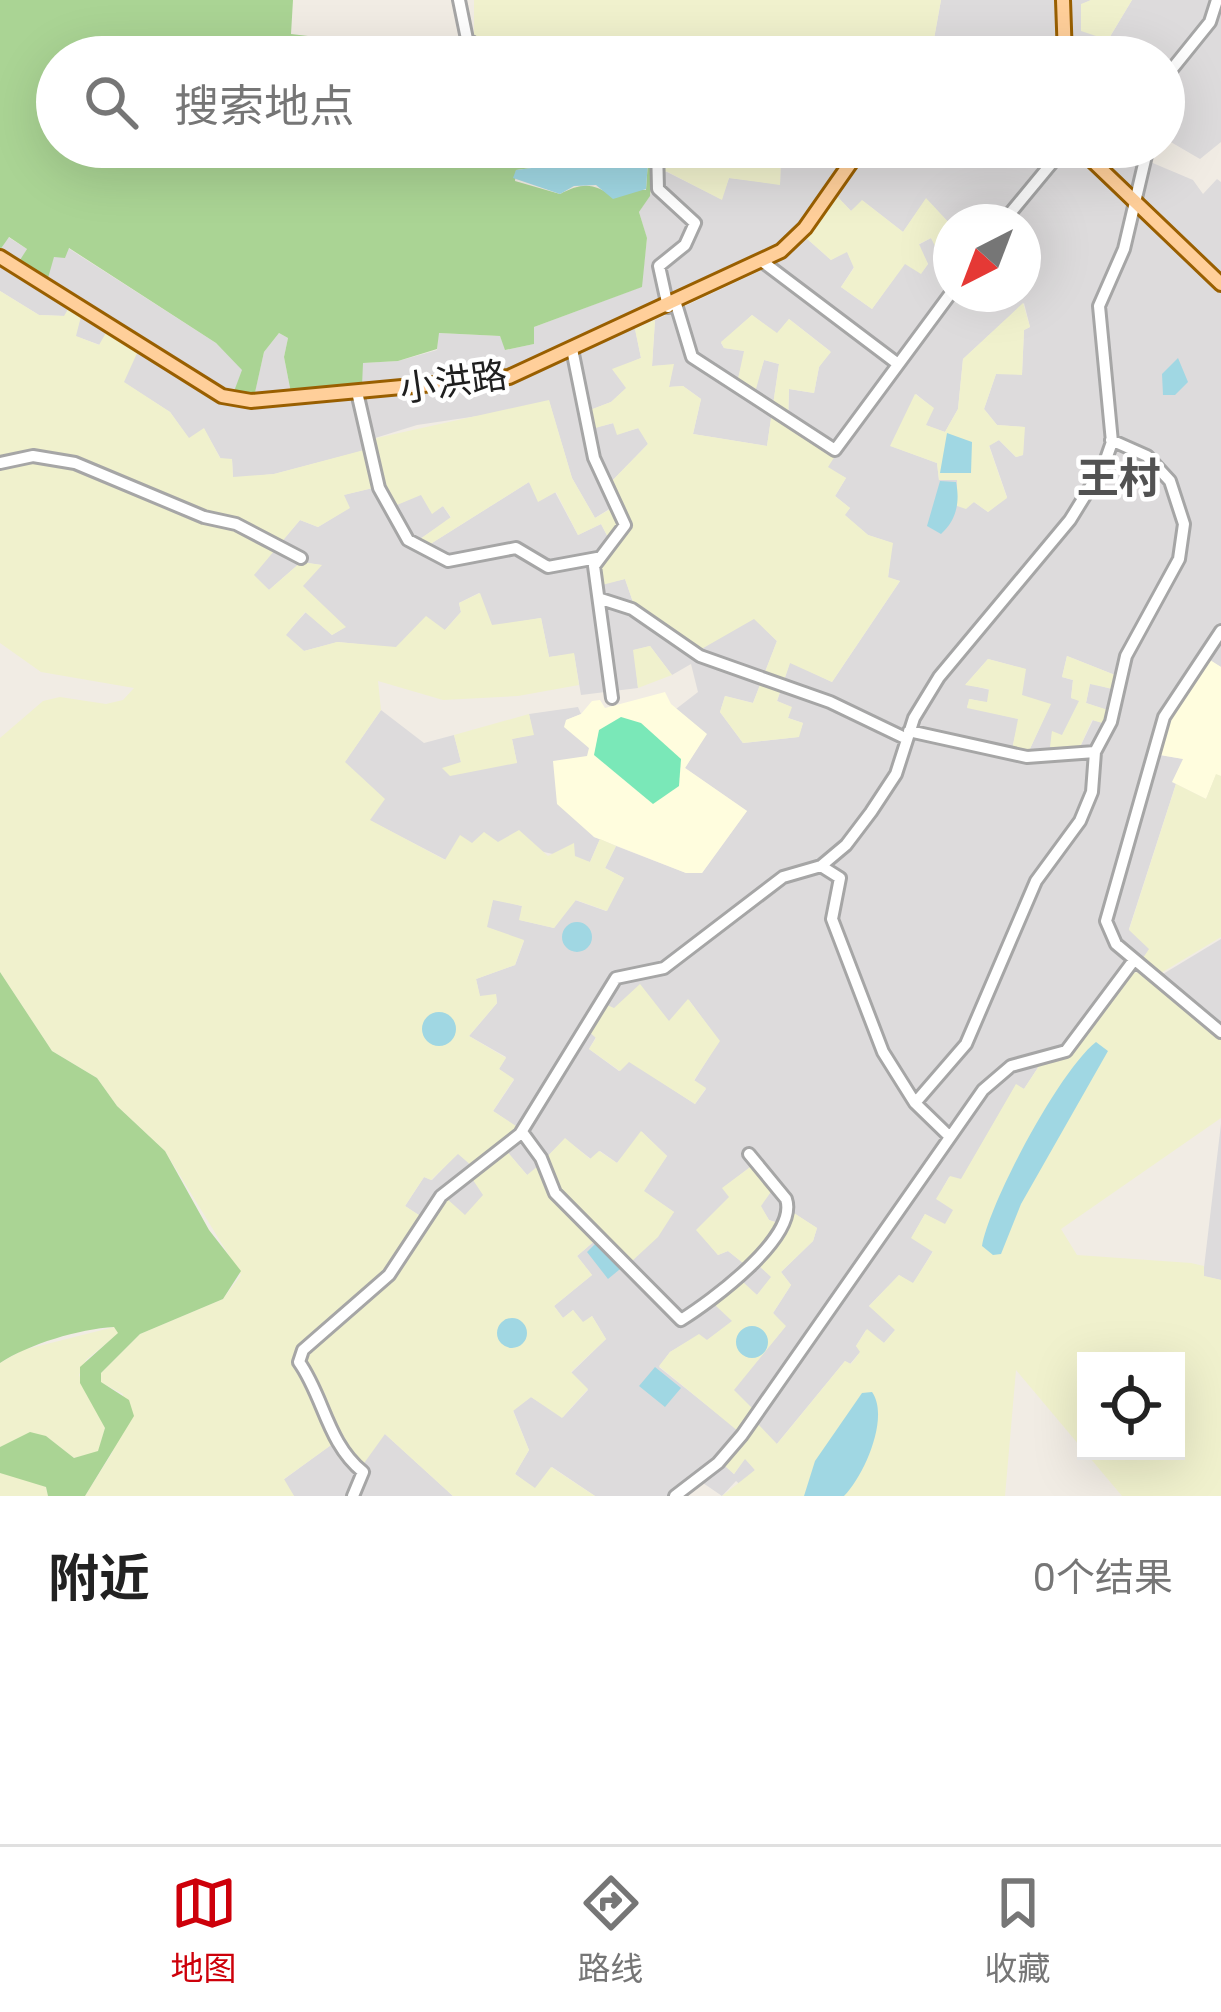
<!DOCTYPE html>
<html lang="zh">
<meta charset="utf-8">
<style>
:root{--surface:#fff;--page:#f6f6f6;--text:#222;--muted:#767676;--line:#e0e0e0;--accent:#cd000a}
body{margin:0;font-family:"Exo 2","Noto Sans SC",sans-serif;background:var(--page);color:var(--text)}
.controls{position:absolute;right:36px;bottom:36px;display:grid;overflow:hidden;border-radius:0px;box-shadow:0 12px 48px #0002}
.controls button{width:108px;height:108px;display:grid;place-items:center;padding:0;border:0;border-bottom:3px solid var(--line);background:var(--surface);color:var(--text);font:60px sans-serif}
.compass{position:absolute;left:933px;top:204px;width:108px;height:108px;border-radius:50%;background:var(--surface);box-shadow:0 12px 48px #0002;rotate:222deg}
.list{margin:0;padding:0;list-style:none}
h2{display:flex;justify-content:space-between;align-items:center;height:156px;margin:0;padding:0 48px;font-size:51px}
h2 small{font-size:39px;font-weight:400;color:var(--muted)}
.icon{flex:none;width:66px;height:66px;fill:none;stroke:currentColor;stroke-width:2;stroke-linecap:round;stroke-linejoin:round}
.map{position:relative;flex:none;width:1221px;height:1496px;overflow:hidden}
.search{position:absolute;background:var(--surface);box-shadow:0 12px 48px #0002;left:36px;right:36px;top:36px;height:132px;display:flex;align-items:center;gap:30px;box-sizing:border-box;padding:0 42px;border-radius:66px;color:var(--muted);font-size:45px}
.sheet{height:348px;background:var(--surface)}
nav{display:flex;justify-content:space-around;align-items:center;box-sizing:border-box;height:168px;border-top:3px solid var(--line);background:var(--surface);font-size:33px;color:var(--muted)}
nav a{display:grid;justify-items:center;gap:6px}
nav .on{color:var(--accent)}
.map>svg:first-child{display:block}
.residential{fill:#dddbdc;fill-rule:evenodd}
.education{fill:#fffdde}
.farmland{fill:#f0f1cd;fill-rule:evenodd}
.forest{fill:#aad494}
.pitch{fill:#7ae8b8}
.water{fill:#a0d7e3}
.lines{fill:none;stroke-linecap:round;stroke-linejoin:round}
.minor-casing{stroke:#a6a6a6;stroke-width:16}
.major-casing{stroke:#995f00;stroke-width:18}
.minor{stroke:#fff;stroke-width:10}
.major{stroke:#ffcf9a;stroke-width:12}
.labels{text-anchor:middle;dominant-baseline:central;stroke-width:9;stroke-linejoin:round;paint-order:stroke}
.street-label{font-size:36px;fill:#1f1f1f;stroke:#fff}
.quarter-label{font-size:42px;font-weight:bold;fill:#525252;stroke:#fff}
</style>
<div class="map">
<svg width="1221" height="1496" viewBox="0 0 1221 1496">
<rect width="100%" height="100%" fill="#f1ece4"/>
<path class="residential" d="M 941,0 L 1091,0 L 1081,5 L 1108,40 L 1132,0 L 1221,0 L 1221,142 L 1200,159 L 1164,138 L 1164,57 L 904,57 L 931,55 Z
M 812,147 L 1152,147 L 1148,161 L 1193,180 L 1203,194 L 1217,179 L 1221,182 L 1221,667 L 1207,659 L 1168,713 L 1160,755 L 1184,759 L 1129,929 L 1150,949 L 1065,1059 L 1039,1066 L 1024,1089 L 1016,1085 L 961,1180 L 949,1177 L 937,1199 L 954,1210 L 945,1225 L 925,1214 L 912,1237 L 933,1251 L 913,1284 L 899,1275 L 869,1306 L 896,1329 L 884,1343 L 866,1330 L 856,1346 L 861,1351 L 850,1364 L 845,1361 L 776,1445 L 756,1424 L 724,1465 L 734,1474 L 745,1458 L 755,1470 L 742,1486 L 736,1481 L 722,1496 L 703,1483 L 685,1496 L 595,1496 L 552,1467 L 535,1489 L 515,1474 L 529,1450 L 513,1410 L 531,1397 L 563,1417 L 588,1390 L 571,1373 L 606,1339 L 592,1316 L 583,1323 L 573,1310 L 563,1318 L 554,1306 L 592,1275 L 577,1256 L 604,1233 L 632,1261 L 674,1212 L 643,1191 L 667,1156 L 642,1132 L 617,1163 L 600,1151 L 591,1159 L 565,1139 L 528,1176 L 502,1146 L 518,1128 L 493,1111 L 514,1080 L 499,1069 L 506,1057 L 469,1036 L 497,1003 L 496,995 L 480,997 L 476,979 L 515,965 L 524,941 L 486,927 L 493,899 L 522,906 L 520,920 L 554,928 L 575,900 L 606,911 L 624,878 L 605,868 L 616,846 L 686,873 L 702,873 L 747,811 L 685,768 L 706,734 L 676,709 L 698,692 L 691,664 L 672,675 L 650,646 L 634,650 L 638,688 L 581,695 L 574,654 L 549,657 L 541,618 L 492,626 L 479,593 L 459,603 L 461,612 L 444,631 L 426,617 L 396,648 L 338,642 L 304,651 L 285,635 L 306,612 L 332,635 L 345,627 L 302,586 L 321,565 L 301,562 L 269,590 L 253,575 L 300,520 L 318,527 L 349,508 L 343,495 L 381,486 L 392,507 L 421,494 L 432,513 L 443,506 L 451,518 L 417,541 L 424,548 L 529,482 L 539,501 L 555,492 L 578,535 L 601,524 L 613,547 L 596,563 L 602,584 L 625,579 L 634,605 L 697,651 L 754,618 L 777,641 L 753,703 L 725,696 L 720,712 L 743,743 L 798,737 L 803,723 L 788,718 L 791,707 L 777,701 L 790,662 L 832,682 L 900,581 L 888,578 L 892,543 L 868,535 L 844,515 L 850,508 L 835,496 L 846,478 L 827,468 L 834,455 L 788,424 L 789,389 L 814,393 L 819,367 L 830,351 L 789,319 L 777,334 L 752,315 L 721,343 L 724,348 L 745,351 L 738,379 L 755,389 L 764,360 L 779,364 L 767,446 L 693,434 L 701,399 L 683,386 L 669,387 L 673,365 L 652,366 L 655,320 L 766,268 L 804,236 L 831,260 L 847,251 L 854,267 L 841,287 L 872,309 L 905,263 L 921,273 L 928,264 L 918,245 L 931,238 L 939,251 L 951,229 L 951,294 L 1023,294 L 1023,222 L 951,225 L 926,199 L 903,232 L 863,201 L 851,211 L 829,188 L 789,242 L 772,254 L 633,319 L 641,358 L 613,370 L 627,388 L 611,402 L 588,411 L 593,428 L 614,423 L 618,434 L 639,428 L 648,444 L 608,485 L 619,503 L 595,518 L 572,478 L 549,401 L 526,409 L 417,425 L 372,439 L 370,449 L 274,474 L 233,478 L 232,459 L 221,459 L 204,429 L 189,439 L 170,412 L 123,382 L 137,351 L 108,332 L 100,345 L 75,336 L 82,313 L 72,305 L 65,316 L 39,315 L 0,291 L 0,251 L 8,237 L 27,249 L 21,260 L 47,277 L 54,256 L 65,257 L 68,248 L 216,343 L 243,370 L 234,394 L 254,396 L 264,352 L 279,333 L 288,338 L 284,357 L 291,393 L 361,386 L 362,363 L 398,361 L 437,350 L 438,333 L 500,336 L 506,350 L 534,344 L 534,327 L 641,287 L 647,239 L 639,212 L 665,171 L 721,199 L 729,178 L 780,184 L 781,156 ZM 1024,303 L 1030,327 L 1024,330 L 1022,374 L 996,374 L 984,409 L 997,425 L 1024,427 L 1023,455 L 1016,457 L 999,440 L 989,445 L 1007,497 L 988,512 L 974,502 L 958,506 L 958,480 L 939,480 L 937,463 L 891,446 L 916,394 L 933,408 L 925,425 L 945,432 L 958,409 L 963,359 ZM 1067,656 L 1115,675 L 1112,689 L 1090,683 L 1086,703 L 1110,711 L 1106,724 L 1093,720 L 1080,747 L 1051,747 L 1052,732 L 1062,736 L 1080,700 L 1071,698 L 1073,680 L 1062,677 ZM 988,659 L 1025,669 L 1021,695 L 1050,705 L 1028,753 L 1012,749 L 1019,719 L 967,707 L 970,699 L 988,703 L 990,690 L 966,684 ZM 640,985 L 669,1022 L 689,1000 L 719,1041 L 694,1081 L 706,1089 L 695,1104 L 629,1061 L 619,1071 L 589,1049 L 596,1037 L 586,1029 L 603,1004 L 614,1009 ZM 753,1165 L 773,1188 L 760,1206 L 769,1220 L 788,1226 L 795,1214 L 817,1228 L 813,1241 L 781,1272 L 791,1285 L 773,1313 L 785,1327 L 733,1390 L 753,1410 L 739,1431 L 659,1367 L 670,1352 L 699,1335 L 706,1341 L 733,1321 L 716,1305 L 742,1283 L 757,1295 L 772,1277 L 752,1260 L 747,1266 L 728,1251 L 718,1255 L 697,1230 L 730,1197 L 723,1188 Z
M 578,707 L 581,714 L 566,720 L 589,748 L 594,837 L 600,839 L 590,862 L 498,842 L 472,843 L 446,860 L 369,820 L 344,763 L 381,710 L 424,743 L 454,735 L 461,762 L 517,763 L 512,739 L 533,734 L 529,714 Z
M 1221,939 L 1221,1025 L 1163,974 Z
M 1221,1124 L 1221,1280 L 1203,1276 Z
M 458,1153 L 475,1169 L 484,1195 L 465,1216 L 429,1222 L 405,1206 L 424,1177 L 432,1180 Z
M 385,1434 L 453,1496 L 294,1496 L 283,1480 L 339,1439 Z"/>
<path class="education" d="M 1207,658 L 1221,667 L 1221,776 L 1216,775 L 1206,799 L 1172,782 L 1183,759 L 1160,755 L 1168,713 Z
M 665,692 L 671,704 L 707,734 L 685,768 L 747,811 L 702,873 L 686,873 L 594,837 L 557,804 L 553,761 L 587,756 L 589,748 L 564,727 L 566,720 L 581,714 L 592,701 L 600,700 L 605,708 Z"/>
<path class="farmland" d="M 474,0 L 941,0 L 931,56 L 503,57 L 474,39 Z
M 1091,0 L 1132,0 L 1108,40 L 1081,31 L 1081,4 Z
M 661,147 L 812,147 L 781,157 L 780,185 L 729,178 L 722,200 L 666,171 L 659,181 Z
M 835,194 L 851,211 L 862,200 L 903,232 L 926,198 L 951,225 L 950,237 L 938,252 L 931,238 L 919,244 L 928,264 L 921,274 L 905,264 L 872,309 L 841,287 L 854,268 L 847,252 L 831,260 L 804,236 Z
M 0,291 L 39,315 L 64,316 L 71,304 L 82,312 L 76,336 L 99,345 L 107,331 L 138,351 L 124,382 L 170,412 L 189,438 L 204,428 L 220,458 L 232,459 L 233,477 L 274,474 L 364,450 L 377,487 L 344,495 L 350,508 L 318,527 L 300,520 L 254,575 L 269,590 L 301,562 L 322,565 L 303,586 L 346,627 L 332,635 L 305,612 L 286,635 L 304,651 L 337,642 L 396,647 L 426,616 L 445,630 L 461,612 L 459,603 L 480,593 L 492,625 L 541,618 L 549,657 L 574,653 L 579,685 L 518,696 L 443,700 L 378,681 L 381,710 L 345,762 L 385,799 L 370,820 L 445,860 L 460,835 L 472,843 L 484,832 L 498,842 L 519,830 L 548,856 L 574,843 L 575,856 L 590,862 L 600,839 L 616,846 L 605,868 L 624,878 L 607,911 L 576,900 L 554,928 L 519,920 L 522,906 L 493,900 L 487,927 L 524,940 L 515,965 L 476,979 L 480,996 L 496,994 L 497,1003 L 469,1036 L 506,1058 L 499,1069 L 514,1079 L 493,1111 L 519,1128 L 471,1165 L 458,1154 L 431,1180 L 424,1177 L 405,1206 L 425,1219 L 389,1272 L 301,1349 L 314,1407 L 334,1443 L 284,1479 L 294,1496 L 85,1496 L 112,1453 L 123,1394 L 100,1382 L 101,1373 L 140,1334 L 223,1299 L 241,1275 L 165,1151 L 117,1106 L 97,1078 L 52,1051 L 0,972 L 0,738 L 43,701 L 60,697 L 106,704 L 123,700 L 134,688 L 41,672 L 0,643 Z
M 1023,303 L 1030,327 L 1024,330 L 1022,375 L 996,374 L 984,409 L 997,425 L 1025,427 L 1023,455 L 1016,457 L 999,440 L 989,446 L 1007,498 L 988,512 L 974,502 L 966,509 L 957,506 L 957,480 L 939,480 L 937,463 L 890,446 L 915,394 L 934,408 L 926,425 L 945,432 L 958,409 L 963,359 Z
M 752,315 L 777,333 L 789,319 L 831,352 L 819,367 L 814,393 L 789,389 L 788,424 L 835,456 L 828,467 L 846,478 L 835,496 L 850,508 L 845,515 L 868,535 L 893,543 L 888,577 L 900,581 L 832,682 L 790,663 L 777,701 L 792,707 L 788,718 L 803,723 L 799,737 L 743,743 L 720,712 L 725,696 L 753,703 L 777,641 L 754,619 L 698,651 L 634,605 L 625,579 L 602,585 L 596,563 L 622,540 L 631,521 L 608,485 L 648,444 L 638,428 L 617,435 L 613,423 L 592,429 L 587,411 L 611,402 L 626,388 L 612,369 L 641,358 L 635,329 L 655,320 L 652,366 L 674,364 L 669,387 L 683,386 L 701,399 L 693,434 L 767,446 L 779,364 L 764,360 L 756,389 L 738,379 L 744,351 L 724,348 L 721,342 Z
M 549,400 L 572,478 L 595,518 L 614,507 L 621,524 L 609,539 L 601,524 L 578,535 L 556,492 L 538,502 L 529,482 L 424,548 L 416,542 L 451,517 L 443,506 L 432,514 L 421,495 L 392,507 L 381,486 L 372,439 Z
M 650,646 L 672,675 L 638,688 L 633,650 Z
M 1067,656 L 1115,675 L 1113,689 L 1090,684 L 1086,703 L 1111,711 L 1106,724 L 1092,720 L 1080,747 L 1050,747 L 1052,731 L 1062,735 L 1079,701 L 1071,698 L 1073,680 L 1062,677 Z
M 988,659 L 1026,669 L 1022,695 L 1051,704 L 1028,753 L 1012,750 L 1018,719 L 967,708 L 969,699 L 987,702 L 989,689 L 965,685 Z
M 529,714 L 534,735 L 512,739 L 517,763 L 450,776 L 442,768 L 461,762 L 454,735 Z
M 1216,774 L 1221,776 L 1221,937 L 1161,973 L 1143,958 L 1149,949 L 1129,930 L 1176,784 L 1206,799 Z
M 1142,972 L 1221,1037 L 1221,1118 L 1061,1229 L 1077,1255 L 1191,1263 L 1204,1266 L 1204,1276 L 1221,1280 L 1221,1496 L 1122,1496 L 1016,1370 L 1005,1496 L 722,1496 L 755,1470 L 745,1459 L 734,1474 L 724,1465 L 757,1423 L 777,1444 L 845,1361 L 851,1364 L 860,1352 L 856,1346 L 867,1329 L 884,1343 L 895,1330 L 869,1306 L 899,1275 L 913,1283 L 933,1252 L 911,1238 L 925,1214 L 945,1224 L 953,1210 L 936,1199 L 950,1176 L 961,1179 L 1016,1084 L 1024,1089 L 1039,1066 L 1065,1059 L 1131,973 ZM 1086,1361 L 1176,1361 L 1176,1451 L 1086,1451 Z
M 640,984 L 669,1021 L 688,999 L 720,1041 L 694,1080 L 706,1088 L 695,1104 L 629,1062 L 620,1071 L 589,1049 L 596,1038 L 586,1029 L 603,1003 L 614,1008 Z
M 641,1131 L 667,1156 L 644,1191 L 674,1212 L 658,1237 L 632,1261 L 554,1187 L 544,1160 L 565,1138 L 590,1159 L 599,1151 L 617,1163 Z
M 505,1149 L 527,1175 L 538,1166 L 550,1190 L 599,1237 L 577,1256 L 592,1275 L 554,1306 L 563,1318 L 573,1310 L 583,1322 L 592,1316 L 606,1339 L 571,1372 L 588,1389 L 562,1418 L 531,1397 L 513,1411 L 529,1450 L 515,1474 L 535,1488 L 551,1467 L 595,1496 L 453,1496 L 385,1434 L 362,1466 L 345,1452 L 302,1362 L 391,1276 L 446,1198 L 465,1215 L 483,1195 L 469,1174 Z
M 753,1165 L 773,1189 L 761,1206 L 769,1220 L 787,1226 L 794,1213 L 817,1228 L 813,1241 L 781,1272 L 791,1285 L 773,1313 L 786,1326 L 734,1390 L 754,1410 L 739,1432 L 659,1366 L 670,1352 L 699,1334 L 707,1340 L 732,1321 L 715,1305 L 743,1282 L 757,1295 L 771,1277 L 753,1260 L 748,1267 L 728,1251 L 718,1255 L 696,1230 L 729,1197 L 722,1188 Z
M 114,1327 L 119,1333 L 86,1360 L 79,1375 L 105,1428 L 98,1452 L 74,1458 L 46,1436 L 0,1447 L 0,1363 L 23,1350 Z
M 5,1472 L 46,1487 L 48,1496 L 0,1496 L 0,1473 Z"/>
<path class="forest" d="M 0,0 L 293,0 L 291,34 L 477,56 L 57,57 L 57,147 L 574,147 L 555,165 L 516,170 L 515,181 L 560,194 C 583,182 594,183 615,198 L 632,189 L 646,190 L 649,147 L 655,147 L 650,196 L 639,212 L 647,238 L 642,287 L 534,327 L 534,344 L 505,350 L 500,336 L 439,333 L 437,349 L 398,361 L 363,363 L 362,386 L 291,393 L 284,357 L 288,338 L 279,333 L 264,352 L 254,397 L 233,394 L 242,370 L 216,343 L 69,248 L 65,258 L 54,257 L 48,278 L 20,260 L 27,249 L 9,237 L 0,250 Z
M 0,972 L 52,1051 L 97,1078 L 117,1106 L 165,1151 L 209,1230 L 241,1271 L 223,1299 L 140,1334 L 101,1373 L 101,1382 L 129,1400 L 134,1416 L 85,1496 L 48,1496 L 46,1487 L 0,1473 L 0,1447 L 30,1432 L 46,1436 L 74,1458 L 98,1451 L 105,1428 L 80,1383 L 80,1367 L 118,1333 L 114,1327 C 79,1329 29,1344 0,1363 Z"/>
<path class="pitch" d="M 621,717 L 641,723 L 681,759 L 679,786 L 653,804 L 594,755 L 599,730 Z"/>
<path class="water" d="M 574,147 L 649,147 L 646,189 L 613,199 L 596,185 L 574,186 L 560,194 L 513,178 L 516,170 L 555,165 Z
M 1178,358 L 1188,382 L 1175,395 L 1163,395 L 1162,374 Z
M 947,433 L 972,442 L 971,473 L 940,473 Z
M 940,481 L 956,482 C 960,501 957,520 941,534 L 927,526 Z
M562 937a15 15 0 1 1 30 0a15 15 0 1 1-30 0Z
M422 1029a17 17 0 1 1 34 0a17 17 0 1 1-34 0Z
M 1096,1042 L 1108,1051 L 1021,1204 L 1001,1254 L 993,1255 L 982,1246 C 990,1201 1060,1070 1096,1042 Z
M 601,1238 L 625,1265 L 608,1279 L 587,1252 Z
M497 1333a15 15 0 1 1 30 0a15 15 0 1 1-30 0Z
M736 1342a16 16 0 1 1 32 0a16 16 0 1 1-32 0Z
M 655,1367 L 681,1388 L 665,1407 L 639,1386 Z
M 872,1392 C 890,1417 864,1476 844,1496 L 804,1496 L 815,1461 L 862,1393 Z"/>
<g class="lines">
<g class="minor-casing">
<path id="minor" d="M 459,0 L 467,39 L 492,57
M 1164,79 L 1210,22 L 1217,0
M 657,147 L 658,189 L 695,223 L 685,245 L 659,266 L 668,307
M 1003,222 L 1065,147
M 763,262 L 898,364
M 676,304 L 692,357 L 835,450 L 951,293
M 572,349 L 594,458 L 625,525 L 594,566 L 612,698
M 357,392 L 379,488 L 408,540 L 448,561 L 516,548 L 548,567 L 597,558
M 0,463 L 33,456 L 75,463 L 204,517 L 236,524 L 301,558
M 601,599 L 632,609 L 700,656 L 830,702 L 907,739
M 1221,631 L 1164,717 L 1106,921 L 1116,944 L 1221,1032
M 909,731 L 1027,757 L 1095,752
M 821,866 L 846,845 L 871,812 L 896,774 L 914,718 L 939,677 L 1070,520 L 1104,465 L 1112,442 L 1099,306 L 1124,249 L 1148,147
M 915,1103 L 966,1044 L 1036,881 L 1080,821 L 1092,792 L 1095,752 L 1111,722 L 1126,656 L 1179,559 L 1184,524 L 1170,481 L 1147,456 L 1111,440
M 522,1132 L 541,1158 L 555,1193 L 681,1320 C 710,1302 799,1237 786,1199 L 749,1154
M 353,1496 L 363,1472 C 327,1443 324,1397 299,1362 L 303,1350 L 389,1275 L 441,1196 L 520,1134 L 616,978 L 664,968 L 783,877 L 821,866 L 840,878 L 832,919 L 883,1052 L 915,1103 L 949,1136
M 675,1496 L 718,1463 L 742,1435 L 983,1090 L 1011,1066 L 1066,1051 L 1134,960"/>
</g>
<g class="major-casing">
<path id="major" d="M 1063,0 L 1065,57
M 1078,147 L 1221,284
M 0,257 L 222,396 L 251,401 L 509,377 L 781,251 L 805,228 L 854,158 L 871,147"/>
</g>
<use href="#minor" class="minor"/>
<use href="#major" class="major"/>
</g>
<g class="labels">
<g class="street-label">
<text transform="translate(453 380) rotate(-8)">小洪路</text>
</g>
<g class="quarter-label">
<text x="1119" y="476">王村</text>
</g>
</g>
</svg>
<div class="controls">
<button><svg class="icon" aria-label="locate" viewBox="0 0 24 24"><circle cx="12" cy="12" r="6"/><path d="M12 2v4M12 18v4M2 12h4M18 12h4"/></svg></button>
</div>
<svg class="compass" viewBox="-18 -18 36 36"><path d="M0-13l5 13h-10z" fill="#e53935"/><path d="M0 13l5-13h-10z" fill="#767676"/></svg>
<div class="search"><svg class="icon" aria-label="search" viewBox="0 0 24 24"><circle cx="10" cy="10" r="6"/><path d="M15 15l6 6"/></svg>搜索地点</div>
</div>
<section class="sheet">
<h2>附近<small>0个结果</small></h2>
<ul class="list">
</ul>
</section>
<nav>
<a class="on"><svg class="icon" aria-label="map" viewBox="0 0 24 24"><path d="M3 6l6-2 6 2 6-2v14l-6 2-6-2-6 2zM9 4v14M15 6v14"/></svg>地图</a>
<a><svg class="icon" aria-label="directions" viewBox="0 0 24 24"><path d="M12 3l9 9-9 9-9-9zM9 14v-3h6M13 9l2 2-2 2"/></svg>路线</a>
<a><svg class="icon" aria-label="saved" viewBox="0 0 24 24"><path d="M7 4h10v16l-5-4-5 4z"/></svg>收藏</a>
</nav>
